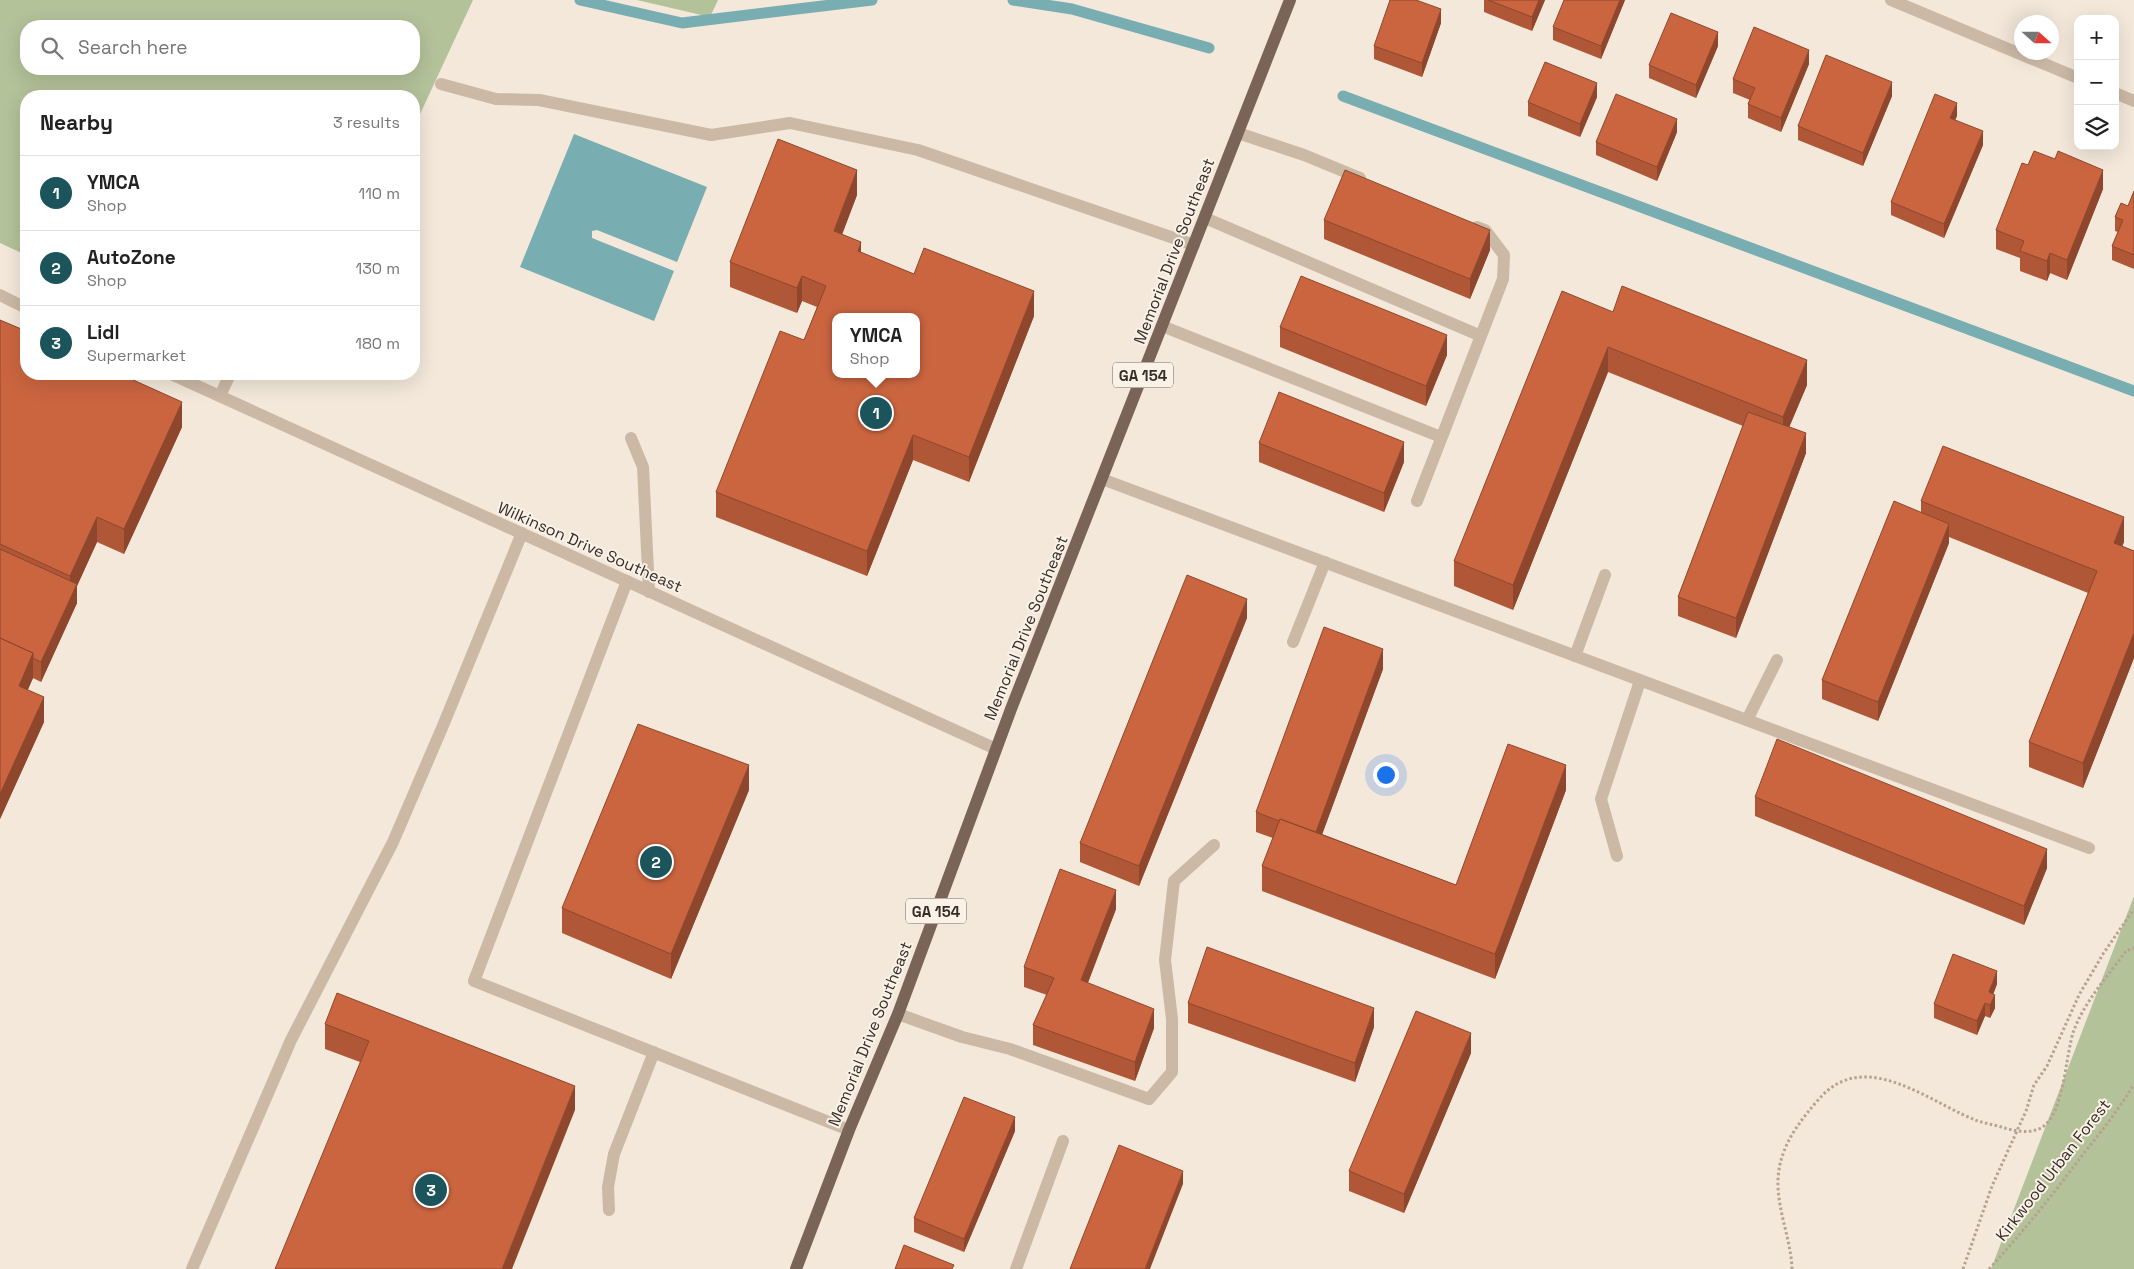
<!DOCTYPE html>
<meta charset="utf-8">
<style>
:root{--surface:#fff;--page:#f6f6f6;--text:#222;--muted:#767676;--line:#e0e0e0;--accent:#1b545a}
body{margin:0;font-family:"Space Grotesk",sans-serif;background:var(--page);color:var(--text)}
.controls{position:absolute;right:15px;top:15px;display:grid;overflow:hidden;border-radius:10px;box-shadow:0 5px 20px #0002}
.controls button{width:45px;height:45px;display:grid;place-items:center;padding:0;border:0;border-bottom:1px solid var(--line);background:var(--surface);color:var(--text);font:25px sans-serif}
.compass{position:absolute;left:2014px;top:15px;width:45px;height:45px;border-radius:50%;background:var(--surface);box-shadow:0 5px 20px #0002;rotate:111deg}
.you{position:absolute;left:1385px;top:774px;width:18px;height:18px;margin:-12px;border:4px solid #fff;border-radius:50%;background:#1a73e8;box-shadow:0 0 0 8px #1a73e833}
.badge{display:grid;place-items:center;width:32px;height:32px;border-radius:50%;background:var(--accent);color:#fff;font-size:16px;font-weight:700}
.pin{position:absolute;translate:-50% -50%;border:2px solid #fff;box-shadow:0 1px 5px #0006}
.popup{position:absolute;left:832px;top:313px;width:88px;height:65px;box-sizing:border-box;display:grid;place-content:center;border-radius:10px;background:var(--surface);filter:drop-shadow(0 1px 4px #0005);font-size:16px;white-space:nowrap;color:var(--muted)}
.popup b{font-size:19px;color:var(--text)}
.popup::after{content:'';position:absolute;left:50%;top:100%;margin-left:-10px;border:10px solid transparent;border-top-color:var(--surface)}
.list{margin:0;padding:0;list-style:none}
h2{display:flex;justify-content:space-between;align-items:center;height:65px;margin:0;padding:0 20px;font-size:21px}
h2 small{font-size:16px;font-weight:400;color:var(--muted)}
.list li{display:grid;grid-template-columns:32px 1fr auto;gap:15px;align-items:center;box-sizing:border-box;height:75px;padding:0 20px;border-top:1px solid var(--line)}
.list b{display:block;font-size:19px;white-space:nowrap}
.list p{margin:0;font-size:16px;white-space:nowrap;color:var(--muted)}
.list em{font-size:16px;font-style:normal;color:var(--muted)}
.icon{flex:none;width:28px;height:28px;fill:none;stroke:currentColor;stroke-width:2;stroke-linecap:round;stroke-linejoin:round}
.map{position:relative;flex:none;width:2134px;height:1269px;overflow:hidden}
.search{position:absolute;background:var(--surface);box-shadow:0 5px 20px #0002;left:20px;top:20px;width:400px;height:55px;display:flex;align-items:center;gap:12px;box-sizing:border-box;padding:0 18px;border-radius:20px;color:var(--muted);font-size:19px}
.panel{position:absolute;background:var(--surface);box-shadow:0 5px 20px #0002;left:20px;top:90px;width:400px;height:290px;border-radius:20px}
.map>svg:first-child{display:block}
.green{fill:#b3c299;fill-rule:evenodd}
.water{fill:#78adb1}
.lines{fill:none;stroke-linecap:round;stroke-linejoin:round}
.stream{stroke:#78adb1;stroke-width:11}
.path{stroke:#b7a290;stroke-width:3;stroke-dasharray:2.5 2.5;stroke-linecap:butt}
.service{stroke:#cbb8a5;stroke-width:12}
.minor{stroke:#cbb8a5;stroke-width:12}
.primary{stroke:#796457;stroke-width:12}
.wall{fill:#af5737}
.shaded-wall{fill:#8e472d}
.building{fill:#cb6540;stroke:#8e472d;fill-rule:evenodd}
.labels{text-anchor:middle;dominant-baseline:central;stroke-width:4;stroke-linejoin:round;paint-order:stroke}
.shield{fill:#faf2e7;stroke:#726761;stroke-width:1}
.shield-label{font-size:15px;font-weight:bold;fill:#372c27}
.street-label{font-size:16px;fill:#372c27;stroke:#faf2e7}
</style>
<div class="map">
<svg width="2134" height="1269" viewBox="0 0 2134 1269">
<rect width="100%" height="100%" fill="#f3e8da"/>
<path class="green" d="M 0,0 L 473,0 L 414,127 L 414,96 L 26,96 L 26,255 L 0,243 ZM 414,26 L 414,69 L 26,69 L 26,26 Z
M 637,0 L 718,0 L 710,17 Z
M 2134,896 L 2134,1269 L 1991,1269 Z"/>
<path class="water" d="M 574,134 L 707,187 L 677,262 L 597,230 L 592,231 L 592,238 L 674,271 L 654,321 L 520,267 Z"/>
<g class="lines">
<path class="stream" d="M 580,0 L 682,23 L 872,0
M 1013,0 L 1072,9 L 1209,48
M 1343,96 L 2134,391"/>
<path class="path" d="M 1792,1269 C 1791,1239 1777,1210 1778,1180 C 1779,1153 1792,1132 1808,1112 C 1817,1101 1827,1088 1841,1082 C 1884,1062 1939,1107 1978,1121 C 1987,1124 1996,1125 2004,1128 C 2016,1131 2029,1134 2041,1128 C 2065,1114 2065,1055 2074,1030 C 2085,1001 2108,976 2126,951 L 2134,948
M 1963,1269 L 1992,1186 L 2026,1111 L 2034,1085 L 2047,1066 L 2079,995 L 2103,954 L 2134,909
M 1989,1269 C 2023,1232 2054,1193 2084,1153 C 2102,1131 2119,1109 2134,1084"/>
<path class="service" d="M 441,84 L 496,99 L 539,100 L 711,135 L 790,123 L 918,150 L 1194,245
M 1238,133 L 1304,155 L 1360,178
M 1205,218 L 1481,336
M 1162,326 L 1441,437
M 220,396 L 230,374
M 631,438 L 643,467 L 649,592
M 1417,501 L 1503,279 L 1504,255 L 1485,230 L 1477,227
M 627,581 L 474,981 L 849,1130
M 1293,642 L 1325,562
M 1575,656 L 1605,575
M 1747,720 L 1777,660
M 1617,856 L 1601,799 L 1640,681
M 898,1014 L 962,1037 L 1010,1049 L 1149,1099 L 1172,1072 L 1172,1019 L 1165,960 L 1174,881 L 1214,845
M 609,1210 L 608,1187 L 614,1154 L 654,1052
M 192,1269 L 291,1040 L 393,842 L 442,728 L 522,533
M 1016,1269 L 1063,1141"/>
<path class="minor" d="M 1891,0 L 2078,78
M 2115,93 L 2134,101
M 0,295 L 26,308
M 171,374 L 996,749
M 1102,479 L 2089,848"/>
<path class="primary" d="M 796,1269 L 849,1130 L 898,1014 L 1011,709 L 1290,0"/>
</g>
<path class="wall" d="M 1484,0 L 1545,0 L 1532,31 L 1484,12 Z
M 1625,0 L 1601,59 L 1553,40 L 1553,27 Z
M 1441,23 L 1422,77 L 1374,59 L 1374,46 Z
M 1718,46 L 1696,98 L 1649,78 L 1649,65 Z
M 1809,64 L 1781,132 L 1748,118 L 1748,104 L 1750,100 L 1733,93 L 1733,79 Z
M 1892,96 L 1863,166 L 1798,140 L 1798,126 Z
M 1597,97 L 1580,137 L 1528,116 L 1528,102 Z
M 1957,116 L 1955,120 L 1983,145 L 1944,238 L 1891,215 L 1891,202 Z
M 1677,132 L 1657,181 L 1596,155 L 1596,142 Z
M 2103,189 L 2067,280 L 2050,273 L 2047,281 L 2020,271 L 2020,258 L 1996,249 L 1996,230 Z
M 2134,191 L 2134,269 L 2112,260 L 2112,246 L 2118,232 L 2115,231 L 2115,217 L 2128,206 Z
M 857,195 L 842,234 L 861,253 L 914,274 L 1034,316 L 969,482 L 913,460 L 867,576 L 716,517 L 716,492 L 804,340 L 817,307 L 802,301 L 797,313 L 730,287 L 730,262 Z
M 1324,220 L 1490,250 L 1470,299 L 1324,239 Z
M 1613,312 L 1807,385 L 1789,427 L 1806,453 L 1736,638 L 1678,616 L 1678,597 L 1743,426 L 1608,372 L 1513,610 L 1454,586 L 1454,561 Z
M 0,320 L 182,427 L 124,554 L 97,542 L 77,586 L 77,603 L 41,682 L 33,678 L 27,690 L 44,722 L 0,819 Z
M 1280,327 L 1447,355 L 1426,406 L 1280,347 Z
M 1259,443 L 1404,462 L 1384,512 L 1259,462 Z
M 1921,501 L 2124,542 L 2122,546 L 2134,551 L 2134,658 L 2083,788 L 2029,767 L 2029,742 L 2088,593 L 1949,537 L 1949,543 L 1878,721 L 1822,699 L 1822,680 L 1921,512 Z
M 1247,618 L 1139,886 L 1080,862 L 1080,843 Z
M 1383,669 L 1322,834 L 1456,885 L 1566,790 L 1495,979 L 1262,891 L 1262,866 L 1273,838 L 1256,832 L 1256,812 Z
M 749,790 L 671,979 L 562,933 L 562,908 Z
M 1755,797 L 2047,868 L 2024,925 L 1755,816 Z
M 1116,909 L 1088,983 L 1154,1028 L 1135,1081 L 1033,1045 L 1033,1025 L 1047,995 L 1024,987 L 1024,967 Z
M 1997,984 L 1993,994 L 1995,1008 L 1990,1018 L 1985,1016 L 1977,1035 L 1934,1018 L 1934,1004 Z
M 1188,1003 L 1374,1027 L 1355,1082 L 1188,1023 Z
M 325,1024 L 575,1110 L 360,1062 L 325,1049 Z
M 1471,1053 L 1404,1213 L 1349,1191 L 1349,1171 Z
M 1015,1131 L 964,1252 L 914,1232 L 914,1218 Z"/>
<path class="shaded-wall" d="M 1539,0 L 1545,0 L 1532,31 L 1532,17 Z
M 1620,0 L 1625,0 L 1601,59 L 1601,46 Z
M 1441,9 L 1441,23 L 1422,77 L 1422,63 Z
M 1718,32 L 1718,46 L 1696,98 L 1696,85 Z
M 1809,50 L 1809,64 L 1781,132 L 1781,118 Z
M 1892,82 L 1892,96 L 1863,166 L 1863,153 Z
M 1597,83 L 1597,97 L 1580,137 L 1580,124 Z
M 1957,103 L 1957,116 L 1950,131 L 1950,118 Z
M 1677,119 L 1677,132 L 1657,181 L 1657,167 Z
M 1983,131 L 1983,145 L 1944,238 L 1944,224 Z
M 857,170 L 857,195 L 834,256 L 834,231 Z
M 2103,170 L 2103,189 L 2067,280 L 2067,260 Z
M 1490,230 L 1490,250 L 1470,299 L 1470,279 Z
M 861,242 L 861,267 L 858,251 Z
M 2050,253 L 2050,273 L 2047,281 L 2047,261 Z
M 802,276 L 802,301 L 797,313 L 797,288 Z
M 1034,291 L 1034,316 L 969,482 L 969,457 Z
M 1447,335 L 1447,355 L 1426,406 L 1426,386 Z
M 1608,347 L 1608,372 L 1513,610 L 1513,585 Z
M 1807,360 L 1807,385 L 1783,442 L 1783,417 Z
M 182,402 L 182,427 L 124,554 L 124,529 Z
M 1806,433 L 1806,453 L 1736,638 L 1736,618 Z
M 913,435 L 913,460 L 867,576 L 867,551 Z
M 1404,442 L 1404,462 L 1384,512 L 1384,493 Z
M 97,517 L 97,542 L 77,586 L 77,603 L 41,682 L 41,662 L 70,598 L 70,576 Z
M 2124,517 L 2124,542 L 2114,568 L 2114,543 Z
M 1949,524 L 1949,543 L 1878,721 L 1878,702 Z
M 1247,599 L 1247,618 L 1139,886 L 1139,866 Z
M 2134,633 L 2134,658 L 2083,788 L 2083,763 Z
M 1383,649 L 1383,669 L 1315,854 L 1315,834 Z
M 33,653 L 33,678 L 19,711 L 19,686 Z
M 44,697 L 44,722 L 0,819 L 0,794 Z
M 749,765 L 749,790 L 671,979 L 671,954 Z
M 1566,765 L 1566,790 L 1495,979 L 1495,954 Z
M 2047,849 L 2047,868 L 2024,925 L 2024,906 Z
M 1116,890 L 1116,909 L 1081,1000 L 1081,980 Z
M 1997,971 L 1997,984 L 1989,1006 L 1989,992 Z
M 1995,995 L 1995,1008 L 1990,1018 L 1990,1005 Z
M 1985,1003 L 1985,1016 L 1977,1035 L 1977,1021 Z
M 1374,1008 L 1374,1027 L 1355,1082 L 1355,1063 Z
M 1154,1009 L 1154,1028 L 1135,1081 L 1135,1062 Z
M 1471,1033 L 1471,1053 L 1404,1213 L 1404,1194 Z
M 575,1086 L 575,1110 L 512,1269 L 502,1269 Z
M 1015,1117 L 1015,1131 L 964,1252 L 964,1239 Z
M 1183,1171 L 1183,1184 L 1150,1269 L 1145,1269 Z"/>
<path class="building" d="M 1390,0 L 1416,0 L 1441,9 L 1422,63 L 1374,46 Z
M 1488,0 L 1539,0 L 1532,17 Z
M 1564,0 L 1620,0 L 1601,46 L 1553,27 Z
M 1671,13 L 1718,32 L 1696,85 L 1649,65 Z
M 1754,27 L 1809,50 L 1781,118 L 1748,104 L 1755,88 L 1733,79 Z
M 1826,55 L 1892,82 L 1863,153 L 1798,126 Z
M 1545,62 L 1597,83 L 1580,124 L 1528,102 Z
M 1616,94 L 1677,119 L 1657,167 L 1596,142 Z
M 1935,94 L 1957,103 L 1950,118 L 1983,131 L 1944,224 L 1891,202 Z
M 778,139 L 857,170 L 834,231 L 861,242 L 858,251 L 914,274 L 924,248 L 1034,291 L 969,457 L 913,435 L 867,551 L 716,492 L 780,331 L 804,340 L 826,286 L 802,276 L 797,288 L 730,262 ZM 836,317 L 916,317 L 916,374 L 836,374 Z
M 2034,151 L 2055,159 L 2058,151 L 2103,170 L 2067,260 L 2050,253 L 2047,261 L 2020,251 L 2024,241 L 1996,230 L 2022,163 L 2028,165 Z
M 1345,170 L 1490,230 L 1470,279 L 1324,220 Z
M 2134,191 L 2134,255 L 2112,246 L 2123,220 L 2115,217 L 2121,203 L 2128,206 Z
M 1301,276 L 1447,335 L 1426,386 L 1280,327 Z
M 1622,286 L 1807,360 L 1783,417 L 1608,347 L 1513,585 L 1454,561 L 1562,291 L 1613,312 Z
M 0,320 L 26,331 L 26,374 L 120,374 L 182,402 L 124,529 L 97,517 L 70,576 L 0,544 Z
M 1279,392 L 1404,442 L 1384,493 L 1259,443 Z
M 1748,412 L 1806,433 L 1736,618 L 1678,597 Z
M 1943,446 L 2124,517 L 2114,543 L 2134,551 L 2134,633 L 2083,763 L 2029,742 L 2097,571 L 1921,501 Z
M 1894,501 L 1949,524 L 1878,702 L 1822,680 Z
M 0,549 L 77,584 L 41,662 L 33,658 L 33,653 L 0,638 Z
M 1187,575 L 1247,599 L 1139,866 L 1080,843 Z
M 1324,627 L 1383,649 L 1316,832 L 1280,819 L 1279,821 L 1256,812 Z
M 0,638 L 33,653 L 19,686 L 44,697 L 0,794 Z
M 638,724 L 749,765 L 671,954 L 562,908 Z
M 1777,739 L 2047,849 L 2024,906 L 1755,797 Z
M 1508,744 L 1566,765 L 1495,954 L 1262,866 L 1280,819 L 1456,885 Z
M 1060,869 L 1116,890 L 1081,980 L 1154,1009 L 1135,1062 L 1033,1025 L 1054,978 L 1024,967 Z
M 1207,947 L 1374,1008 L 1355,1063 L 1188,1003 Z
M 1953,954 L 1997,971 L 1989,992 L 1995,995 L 1990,1005 L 1985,1003 L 1977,1021 L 1934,1004 Z
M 337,993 L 575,1086 L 502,1269 L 275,1269 L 369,1041 L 325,1024 Z
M 1416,1011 L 1471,1033 L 1404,1194 L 1349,1171 Z
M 964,1097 L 1015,1117 L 964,1239 L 914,1218 Z
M 1119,1145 L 1183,1171 L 1145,1269 L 1070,1269 Z
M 904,1245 L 954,1265 L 952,1269 L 895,1269 Z"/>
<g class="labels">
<g class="shield">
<rect x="1113" y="362.5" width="60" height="25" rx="4"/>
<rect x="906" y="898.5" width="60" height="25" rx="4"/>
</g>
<g class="shield-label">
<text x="1143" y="375">GA 154</text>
<text x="936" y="911">GA 154</text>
</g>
<g class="street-label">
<text transform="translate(1174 251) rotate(-69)">Memorial Drive Southeast</text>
<text transform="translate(590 547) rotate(24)">Wilkinson Drive Southeast</text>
<text transform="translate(1026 628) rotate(-68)">Memorial Drive Southeast</text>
<text transform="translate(870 1034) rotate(-68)">Memorial Drive Southeast</text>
<text transform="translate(2053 1170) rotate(-52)">Kirkwood Urban Forest</text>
</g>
</g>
</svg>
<div class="controls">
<button>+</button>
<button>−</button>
<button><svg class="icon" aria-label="layers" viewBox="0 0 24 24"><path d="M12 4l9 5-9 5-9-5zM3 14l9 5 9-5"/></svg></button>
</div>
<svg class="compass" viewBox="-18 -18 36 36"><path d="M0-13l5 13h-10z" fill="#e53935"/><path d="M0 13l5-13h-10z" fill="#767676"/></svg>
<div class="you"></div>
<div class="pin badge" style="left:876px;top:413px">1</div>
<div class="popup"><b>YMCA</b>Shop</div>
<div class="pin badge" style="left:656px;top:862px">2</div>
<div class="pin badge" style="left:431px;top:1190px">3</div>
<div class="search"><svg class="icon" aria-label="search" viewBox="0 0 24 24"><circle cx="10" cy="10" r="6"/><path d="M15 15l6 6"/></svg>Search here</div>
<section class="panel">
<h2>Nearby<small>3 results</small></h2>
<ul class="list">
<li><span class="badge">1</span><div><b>YMCA</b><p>Shop</p></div><em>110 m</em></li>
<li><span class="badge">2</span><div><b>AutoZone</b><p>Shop</p></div><em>130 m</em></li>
<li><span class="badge">3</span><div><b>Lidl</b><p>Supermarket</p></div><em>180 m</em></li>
</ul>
</section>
</div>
